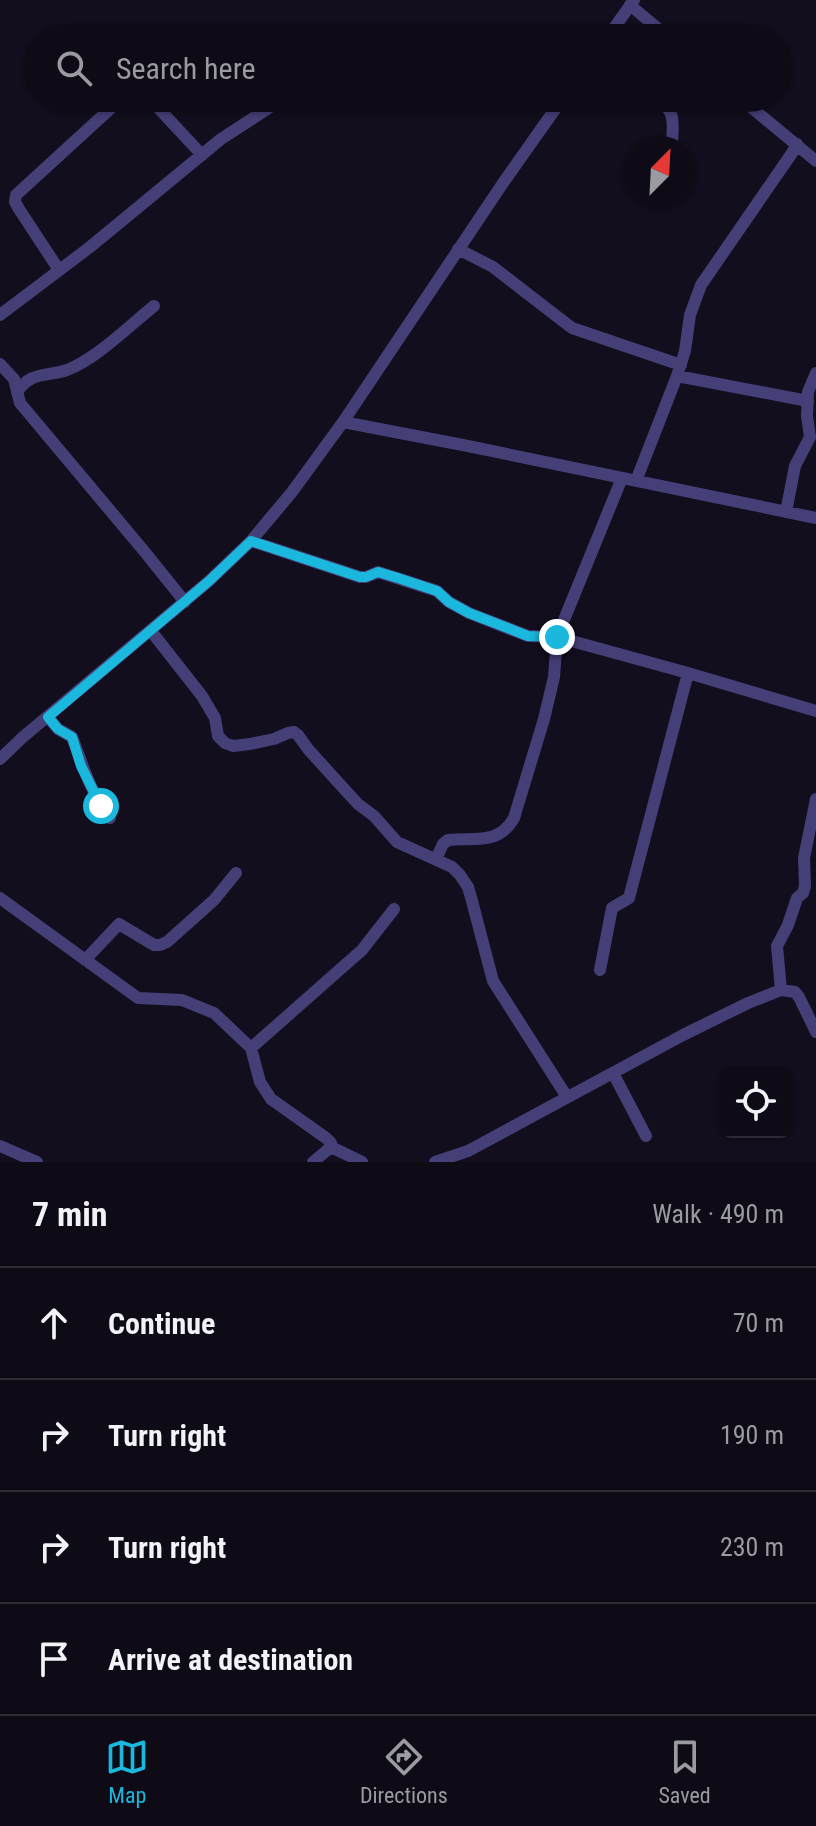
<!DOCTYPE html>
<meta charset="utf-8">
<style>
:root{--surface:#0e0a16;--page:#1c1823;--text:#f1f3f6;--muted:#9b9aa1;--line:#2e2b35;--accent:#1ab8dc}
body{margin:0;font-family:"Roboto Condensed",sans-serif;background:var(--page);color:var(--text)}
.controls{position:absolute;right:24px;bottom:24px;display:grid;overflow:hidden;border-radius:12px;box-shadow:0 2px 6px #0004}
.controls button{width:72px;height:72px;display:grid;place-items:center;padding:0;border:0;border-bottom:2px solid var(--line);background:var(--surface);color:var(--text);font:40px sans-serif}
.compass{position:absolute;left:624px;top:136px;width:72px;height:72px;border-radius:50%;background:var(--surface);box-shadow:0 2px 6px #0004;rotate:24deg}
.stop{position:absolute;width:24px;height:24px;margin:-18px;border:6px solid #1ab8dc;border-radius:50%;background:#fff}
.stop.end{background:#1ab8dc;border-color:#fff;box-shadow:0 2px 8px #0008}
.list{margin:0;padding:0;list-style:none}
h2{display:flex;justify-content:space-between;align-items:center;height:104px;margin:0;padding:0 32px;font-size:34px}
h2 small{font-size:26px;font-weight:400;color:var(--muted)}
.list li{display:grid;grid-template-columns:52px 1fr auto;gap:24px;align-items:center;box-sizing:border-box;height:112px;padding:0 32px;border-top:2px solid var(--line)}
.list b{display:block;font-size:30px;white-space:nowrap}
.list em{font-size:26px;font-style:normal;color:var(--muted)}
.icon{flex:none;width:44px;height:44px;fill:none;stroke:currentColor;stroke-width:2;stroke-linecap:round;stroke-linejoin:round}
.map{position:relative;flex:none;width:816px;height:1162px;overflow:hidden}
.search{position:absolute;background:var(--surface);box-shadow:0 2px 6px #0004;left:24px;right:24px;top:24px;height:88px;display:flex;align-items:center;gap:20px;box-sizing:border-box;padding:0 28px;border-radius:44px;color:var(--muted);font-size:30px}
.sheet{height:552px;background:var(--surface)}
nav{display:flex;justify-content:space-around;align-items:center;box-sizing:border-box;height:112px;border-top:2px solid var(--line);background:var(--surface);font-size:22px;color:var(--muted)}
nav a{display:grid;justify-items:center;gap:4px}
nav .on{color:var(--accent)}
.map>svg:first-child{display:block}
.lines{fill:none;stroke-linecap:round;stroke-linejoin:round}
.minor{stroke:#453f77;stroke-width:12}
.route{stroke:#1ab8dc;stroke-width:10}
</style>
<div class="map">
<svg width="816" height="1162" viewBox="0 0 816 1162">
<rect width="100%" height="100%" fill="#120e1d"/>
<g class="lines">
<path class="minor" d="M 630,5 L 669,38
M 607,38 L 634,0
M 149,98 L 202,155
M 653,98 C 679,111 672,122 672,148
M 740,98 L 816,161
M 458,249 L 493,267 L 572,328 L 681,365
M 59,270 L 19,209 L 15,202 L 16,195 L 122,98
M 0,315 L 90,247 L 221,139 L 284,98
M 0,364 L 14,379 L 20,403 L 144,551 L 185,602
M 677,376 L 808,401
M 17,392 C 31,371 46,377 67,370 C 96,359 129,326 154,306
M 343,422 L 468,446 L 816,518
M 636,481 L 677,376 L 685,351 L 690,315 L 701,285 L 792,153 L 797,144
M 786,512 L 795,466 L 810,437 L 807,416 L 808,392 L 816,373
M 251,541 L 360,577 L 366,577 L 378,572 L 437,591 L 449,602 L 469,613 L 528,636 L 557,637 L 688,673 L 816,711
M 151,631 L 202,696 L 215,718 L 218,736 L 225,743 L 233,746 L 250,744 L 274,739 L 288,733 L 294,732 L 298,735 L 308,749 L 336,780 L 358,804 L 374,816 L 397,842 L 452,867 L 460,875 L 468,887 L 472,901 L 493,981 L 567,1097
M 48,717 L 58,729 L 72,737 C 83,766 91,794 110,818
M 0,759 L 23,737 L 209,581 L 251,541 L 292,492 L 343,422 L 503,183 L 563,98
M 436,859 L 443,844 L 448,840 C 474,837 498,846 514,818 L 544,719 L 554,677 L 557,637 L 622,478
M 0,898 L 138,998 L 182,1000 L 214,1013 L 251,1048 L 260,1082 L 271,1099 L 326,1138 L 331,1143 L 331,1147 L 362,1162
M 85,960 L 119,924 L 154,945 L 160,945 L 167,942 L 214,900 L 236,873
M 600,970 L 612,908 L 629,898 L 688,673
M 781,990 L 777,946 L 788,925 L 797,898 L 803,893 L 805,886 L 804,858 L 816,799
M 251,1048 L 362,950 L 394,909
M 613,1073 L 646,1136
M 0,1146 L 37,1162
M 313,1162 L 331,1147
M 435,1162 L 468,1151 L 683,1035 L 748,1003 L 781,990 L 795,992 L 799,997 L 816,1032"/>
</g>
<g class="lines">
<path class="route" d="M 101,806 L 81,766 L 72,737 L 58,729 L 48,717 L 209,581 L 251,541 L 360,577 L 366,577 L 378,572 L 398,578 L 437,591 L 449,602 L 469,613 L 528,636 L 557,637"/>
</g>
</svg>
<div class="controls">
<button><svg class="icon" aria-label="locate" viewBox="0 0 24 24"><circle cx="12" cy="12" r="6"/><path d="M12 2v4M12 18v4M2 12h4M18 12h4"/></svg></button>
</div>
<svg class="compass" viewBox="-18 -18 36 36"><path d="M0-13l5 13h-10z" fill="#e53935"/><path d="M0 13l5-13h-10z" fill="#9b9aa1"/></svg>
<div class="stop" style="left:101px;top:806px"></div>
<div class="stop end" style="left:557px;top:637px"></div>
<div class="search"><svg class="icon" aria-label="search" viewBox="0 0 24 24"><circle cx="10" cy="10" r="6"/><path d="M15 15l6 6"/></svg>Search here</div>
</div>
<section class="sheet">
<h2>7 min<small>Walk · 490 m</small></h2>
<ul class="list">
<li><svg class="icon" aria-label="ahead" viewBox="0 0 24 24"><path d="M12 20V5M6 11l6-6 6 6"/></svg><div><b>Continue</b></div><em>70 m</em></li>
<li><svg class="icon" aria-label="right" viewBox="0 0 24 24"><path d="M7 20v-9h11M14 6l5 5-5 5"/></svg><div><b>Turn right</b></div><em>190 m</em></li>
<li><svg class="icon" aria-label="right" viewBox="0 0 24 24"><path d="M7 20v-9h11M14 6l5 5-5 5"/></svg><div><b>Turn right</b></div><em>230 m</em></li>
<li><svg class="icon" aria-label="arrive" viewBox="0 0 24 24"><path d="M6 21V4h12l-3 4 3 4H6"/></svg><div><b>Arrive at destination</b></div></li>
</ul>
</section>
<nav>
<a class="on"><svg class="icon" aria-label="map" viewBox="0 0 24 24"><path d="M3 6l6-2 6 2 6-2v14l-6 2-6-2-6 2zM9 4v14M15 6v14"/></svg>Map</a>
<a><svg class="icon" aria-label="directions" viewBox="0 0 24 24"><path d="M12 3l9 9-9 9-9-9zM9 14v-3h6M13 9l2 2-2 2"/></svg>Directions</a>
<a><svg class="icon" aria-label="saved" viewBox="0 0 24 24"><path d="M7 4h10v16l-5-4-5 4z"/></svg>Saved</a>
</nav>
